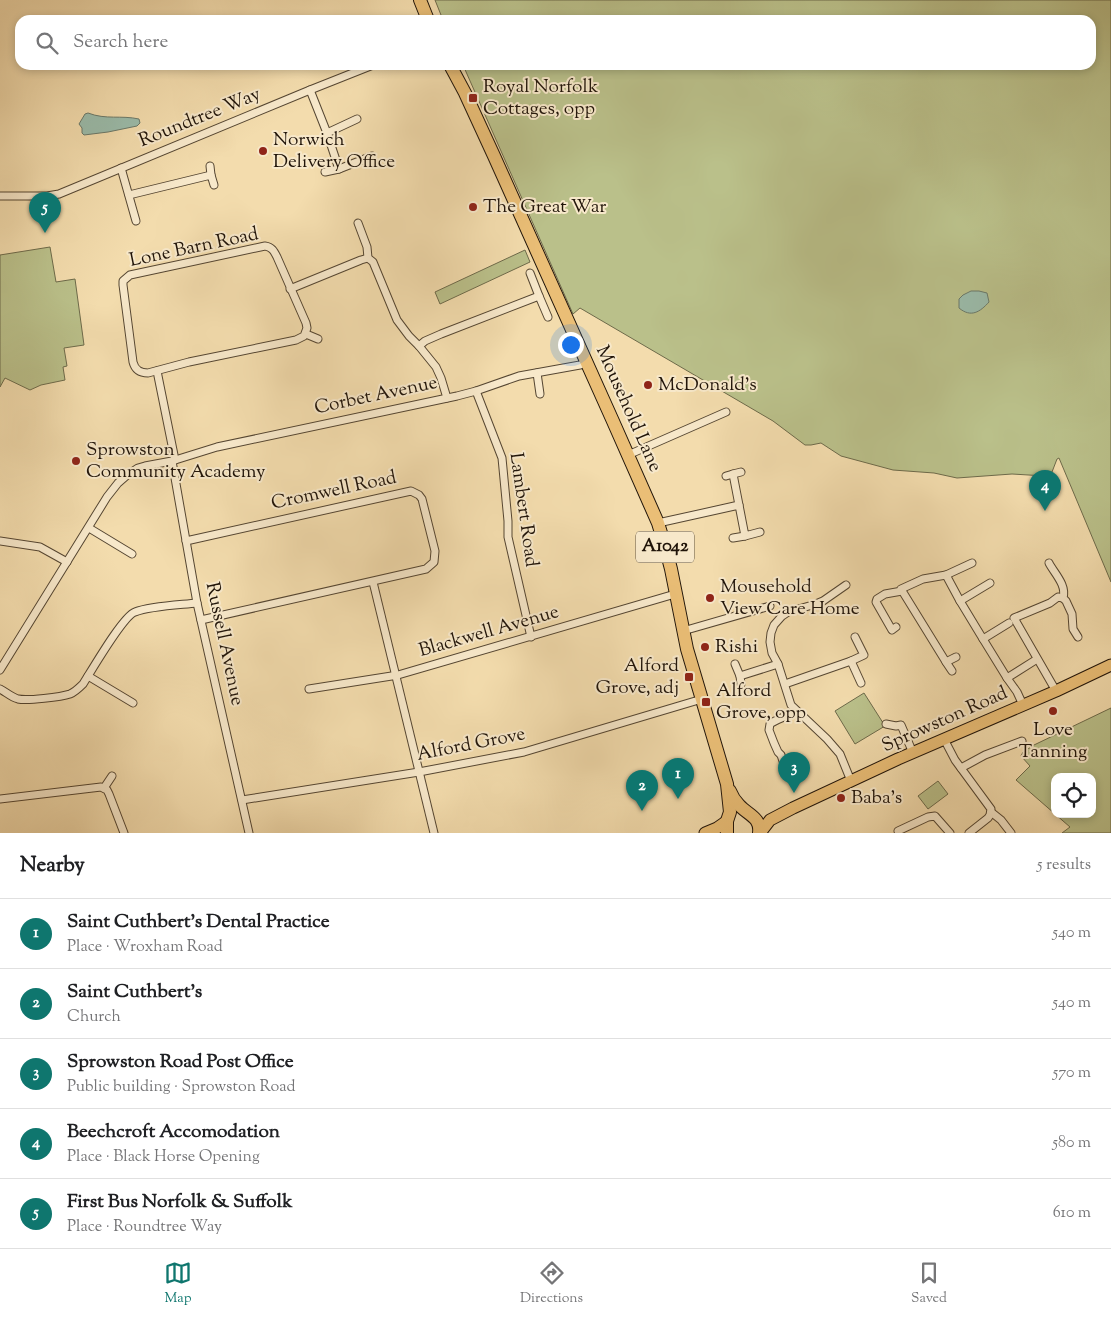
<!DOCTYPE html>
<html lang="en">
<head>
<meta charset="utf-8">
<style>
  body { margin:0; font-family:"Sorts Mill Goudy",serif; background:#f2f2f2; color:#202124 }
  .controls { position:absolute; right:15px; bottom:15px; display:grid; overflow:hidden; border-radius:10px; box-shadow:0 2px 8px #0003 }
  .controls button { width:45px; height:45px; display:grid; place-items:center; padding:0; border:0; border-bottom:1px solid #e0e0e0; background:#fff; color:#202124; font:25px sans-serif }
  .you { position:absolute; left:570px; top:344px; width:18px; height:18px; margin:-12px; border:4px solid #fff; border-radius:50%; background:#1a73e8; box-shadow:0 0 0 8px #1a73e833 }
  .badge { display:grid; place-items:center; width:32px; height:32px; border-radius:50%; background:#0f766e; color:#fff; font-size:16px; font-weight:700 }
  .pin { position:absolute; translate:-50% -41px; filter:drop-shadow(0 1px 2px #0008) }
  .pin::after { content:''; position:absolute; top:26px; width:18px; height:15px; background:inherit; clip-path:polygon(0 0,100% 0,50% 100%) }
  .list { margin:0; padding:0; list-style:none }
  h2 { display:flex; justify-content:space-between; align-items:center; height:65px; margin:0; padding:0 20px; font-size:21px }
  h2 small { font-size:16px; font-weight:400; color:#757577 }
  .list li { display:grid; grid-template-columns:32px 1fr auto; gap:15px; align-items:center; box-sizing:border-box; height:70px; padding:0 20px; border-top:1px solid #e0e0e0 }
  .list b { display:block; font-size:19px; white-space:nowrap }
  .list p { margin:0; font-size:16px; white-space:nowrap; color:#757577 }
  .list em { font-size:16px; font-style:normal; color:#757577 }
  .icon { flex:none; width:28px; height:28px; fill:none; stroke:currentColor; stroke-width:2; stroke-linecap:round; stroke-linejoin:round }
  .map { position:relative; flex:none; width:1111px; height:833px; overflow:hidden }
  .search { position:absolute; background:#fff; box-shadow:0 2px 8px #0003; left:15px; right:15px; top:15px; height:55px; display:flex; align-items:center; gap:12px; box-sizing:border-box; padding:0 18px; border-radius:15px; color:#757577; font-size:19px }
  .sheet { height:415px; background:#fff }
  nav { display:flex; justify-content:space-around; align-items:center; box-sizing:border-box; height:70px; border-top:1px solid #e0e0e0; background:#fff; font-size:14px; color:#757577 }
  nav a { display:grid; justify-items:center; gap:2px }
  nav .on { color:#0f766e }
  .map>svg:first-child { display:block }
  .green { fill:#bac08a; stroke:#6d6a4a }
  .water { fill:#9bbcab; stroke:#6a796a }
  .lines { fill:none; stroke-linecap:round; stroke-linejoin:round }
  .street-casing { stroke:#554632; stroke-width:9 }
  .primary-casing { stroke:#201409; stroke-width:13 }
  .highway-casing { stroke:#201409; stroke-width:14 }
  .street { stroke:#f7e8ca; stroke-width:7 }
  .primary { stroke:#eabe76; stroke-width:11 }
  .highway { stroke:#eabe76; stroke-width:12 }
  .poi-dot { fill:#8f2418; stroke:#f7e8ca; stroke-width:2 }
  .labels { text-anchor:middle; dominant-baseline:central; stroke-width:4; stroke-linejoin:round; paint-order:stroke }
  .shield { fill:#f7e8ca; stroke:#605443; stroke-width:1 }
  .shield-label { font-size:18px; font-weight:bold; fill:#201409 }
  .poi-label { font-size:19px; fill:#201409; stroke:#f7e8ca; text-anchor:start }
  .street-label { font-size:19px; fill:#201409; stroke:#f7e8ca }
</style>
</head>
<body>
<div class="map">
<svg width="1111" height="833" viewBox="0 0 1111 833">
  <rect width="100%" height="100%" fill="#f3dcad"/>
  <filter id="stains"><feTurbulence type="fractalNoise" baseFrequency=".004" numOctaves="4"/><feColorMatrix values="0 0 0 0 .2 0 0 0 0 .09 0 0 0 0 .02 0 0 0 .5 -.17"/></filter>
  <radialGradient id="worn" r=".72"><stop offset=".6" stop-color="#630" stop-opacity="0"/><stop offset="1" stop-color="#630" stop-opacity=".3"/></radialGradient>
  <g class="green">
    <polygon points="435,0 1111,0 1111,582 1059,458 1057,459 1052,472 1045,476 1012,474 957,478 934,473 893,470 841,456 821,443 811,445 805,445 773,421 580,308 573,314 463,65 1091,65 1091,20 443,20"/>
    <polygon points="50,247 56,282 75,279 84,345 64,348 67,366 63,367 65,380 41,385 30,390 5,378 0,387 0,255"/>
    <polygon points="525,250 530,262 440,304 435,292"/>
    <polygon points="864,693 885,726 855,744 835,711"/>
    <polygon points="1111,708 1111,833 1062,833 1070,827 1055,814 1092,814 1092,777 1055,777 1055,814 1016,780 1030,766 1021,756 1023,752 1034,745"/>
    <polygon points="938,781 948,794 928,809 918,796"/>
  </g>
  <g class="water">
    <path d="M88,113C106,120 121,115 139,119L140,123L137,126L108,132L84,135L82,133V128L79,124L85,114Z"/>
    <path d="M971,291H979L987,293L989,302C980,312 971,318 959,308V299L963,295Z"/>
  </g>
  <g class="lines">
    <g class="street-casing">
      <g id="street">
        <polyline points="310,90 327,133 339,169"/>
        <polyline points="327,133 357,119"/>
        <polyline points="210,166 211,175"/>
        <polyline points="121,168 136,221"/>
        <polyline points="325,172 339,169 372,156"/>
        <polyline points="129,195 211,175 214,185"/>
        <polyline points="0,196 47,196 59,194 310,90 373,65"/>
        <polyline points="358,223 367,247 368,258 373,262 397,320 409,336 419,346 436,367 441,378 447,398"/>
        <path d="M265,246C272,247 274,251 277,257L306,323L307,328L304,336L296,340L189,362L148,373C140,373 135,370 133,362L123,285V281L130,275Z"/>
        <polyline points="530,273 539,296"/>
        <polyline points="290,289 361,260 368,258"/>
        <polyline points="306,334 318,339"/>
        <polyline points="419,346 425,341 441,334 539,296 548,317"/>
        <polyline points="157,371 175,460"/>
        <polyline points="537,373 540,394"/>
        <polyline points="476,391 502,458 508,521 508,537 531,637"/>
        <polyline points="628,455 726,412"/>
        <polyline points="172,461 197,603 249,833"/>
        <polyline points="726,476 733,474"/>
        <polyline points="739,505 733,474 741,472"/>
        <polyline points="658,523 739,505 745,536 760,532"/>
        <polyline points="89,528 132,554"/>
        <polyline points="733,538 745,536"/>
        <polyline points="0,541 40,547 67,562"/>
        <polyline points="186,541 411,491 419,495 422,499 435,551 434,562 426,569 201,620"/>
        <path d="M1049,563C1054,573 1067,585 1063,598L1066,601L1072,614L1073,629L1078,637"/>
        <polyline points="946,575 923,579 901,589 946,662 956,657"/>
        <polyline points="373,582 434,833"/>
        <polyline points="846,585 823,601 816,604 788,612 782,616 774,625 771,633 770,642 772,653 778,664 791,705 827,739 840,754 851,781"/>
        <polyline points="960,601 946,575 972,563"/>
        <polyline points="896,627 892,630 876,602 877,599 885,594 902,591"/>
        <polyline points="683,631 770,606"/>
        <polyline points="983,639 960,601 990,583"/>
        <polyline points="851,661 861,683"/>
        <polyline points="946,662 952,671"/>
        <polyline points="735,664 740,676"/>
        <polyline points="0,670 107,497 118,483 126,476 138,468 145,466 172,461 217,447 457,396 476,391 519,376 580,365 587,362"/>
        <polyline points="88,676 133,703"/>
        <polyline points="1007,678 983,639 1009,623"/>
        <polyline points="741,684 740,676 778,664"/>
        <polyline points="785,684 851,661 864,655 855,637"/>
        <path d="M0,689C6,692 11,697 18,699C27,701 61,697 70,694C75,692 79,688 83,684C92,670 123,616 135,612C151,606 179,605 197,603"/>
        <polyline points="309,689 398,675 675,594"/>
        <polyline points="1056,691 1014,618 1050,603 1058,597 1063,598"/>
        <polyline points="1023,705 1017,692 1007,678 1034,661"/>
        <polyline points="886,724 896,726 901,725 913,753"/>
        <polyline points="944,739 955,760 991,809 990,815 988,818 969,833"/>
        <path d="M785,767L781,755L778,752L774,743L769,730L770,724C778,718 788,717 795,710"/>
        <polyline points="961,768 985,755 1022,741"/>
        <polyline points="104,788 112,776"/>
        <polyline points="0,799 101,787 107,790 109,794 124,833"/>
        <polyline points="242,800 419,772 524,752 702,699"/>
        <polyline points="991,812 1001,820 1011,833"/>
        <polyline points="898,831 928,817 935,816 950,833"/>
      </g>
    </g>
    <g class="primary-casing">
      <g id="primary">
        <polyline points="705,833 717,828 727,821"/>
        <polyline points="760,833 770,820 793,808 898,759 1056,691 1111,665"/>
      </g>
    </g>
    <g class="highway-casing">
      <g id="highway">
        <polyline points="420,0 428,20"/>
        <polyline points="450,65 465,93 494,156 612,419 658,523 665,546 671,569 687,649 727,784 730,812 727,821 727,833"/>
        <path d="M730,791C732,796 735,801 739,805C748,815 761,817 759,833"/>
      </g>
    </g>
    <use href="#street" class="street"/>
    <use href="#primary" class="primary"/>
    <use href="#highway" class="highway"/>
  </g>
  <g class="poi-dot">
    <rect x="468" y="93" width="10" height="10" rx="2.5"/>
    <circle cx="263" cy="151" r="5"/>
    <circle cx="473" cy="207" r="5"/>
    <circle cx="648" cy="385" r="5"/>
    <circle cx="76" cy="461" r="5"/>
    <circle cx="710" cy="598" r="5"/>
    <circle cx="705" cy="647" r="5"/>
    <rect x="684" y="672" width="10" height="10" rx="2.5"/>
    <rect x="701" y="697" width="10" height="10" rx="2.5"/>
    <circle cx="1053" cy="711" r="5"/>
    <circle cx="841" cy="798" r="5"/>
  </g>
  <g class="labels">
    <rect class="shield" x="636" y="531.5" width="58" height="31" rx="4"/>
    <g class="shield-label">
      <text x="665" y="547">A1042</text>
    </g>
    <g class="poi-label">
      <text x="483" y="87">Royal Norfolk<tspan x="483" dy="22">Cottages, opp</tspan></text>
      <text x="273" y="140">Norwich<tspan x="273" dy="22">Delivery Office</tspan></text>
      <text x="483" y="207">The Great War</text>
      <text x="658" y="385">McDonald’s</text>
      <text x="86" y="450">Sprowston<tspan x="86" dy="22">Community Academy</tspan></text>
      <text x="720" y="587">Mousehold<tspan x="720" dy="22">View Care Home</tspan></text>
      <text x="715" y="647">Rishi</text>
      <text x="679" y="666" text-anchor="end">Alford<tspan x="679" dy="22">Grove, adj</tspan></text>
      <text x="716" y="691">Alford<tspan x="716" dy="22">Grove, opp</tspan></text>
      <text x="1053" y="730" text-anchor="middle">Love<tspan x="1053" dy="22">Tanning</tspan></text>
      <text x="851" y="798">Baba's</text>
    </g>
    <g class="street-label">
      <text transform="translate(200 118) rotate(-22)">Roundtree Way</text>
      <text transform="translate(194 248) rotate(-12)">Lone Barn Road</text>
      <text transform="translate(376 396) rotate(-12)">Corbet Avenue</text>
      <text transform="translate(628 409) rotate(66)">Mousehold Lane</text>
      <text transform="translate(334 491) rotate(-12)">Cromwell Road</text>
      <text transform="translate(523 510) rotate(82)">Lambert Road</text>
      <text transform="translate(489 632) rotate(-16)">Blackwell Avenue</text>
      <text transform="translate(224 644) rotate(78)">Russell Avenue</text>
      <text transform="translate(945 720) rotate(-24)">Sprowston Road</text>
      <text transform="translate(471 745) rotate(-11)">Alford Grove</text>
    </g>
  </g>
  <rect width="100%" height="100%" filter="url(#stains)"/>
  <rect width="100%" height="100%" fill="url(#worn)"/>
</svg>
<div class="controls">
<button><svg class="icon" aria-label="locate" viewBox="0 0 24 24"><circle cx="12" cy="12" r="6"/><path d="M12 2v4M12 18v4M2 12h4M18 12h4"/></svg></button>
</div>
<div class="you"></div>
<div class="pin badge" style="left:678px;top:799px">1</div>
<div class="pin badge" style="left:642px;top:811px">2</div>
<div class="pin badge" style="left:794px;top:793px">3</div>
<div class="pin badge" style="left:1045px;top:511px">4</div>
<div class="pin badge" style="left:45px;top:233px">5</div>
<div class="search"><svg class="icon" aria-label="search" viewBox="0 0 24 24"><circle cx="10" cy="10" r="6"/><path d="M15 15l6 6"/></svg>Search here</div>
</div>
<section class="sheet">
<h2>Nearby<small>5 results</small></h2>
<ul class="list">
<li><span class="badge">1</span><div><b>Saint Cuthbert's Dental Practice</b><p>Place · Wroxham Road</p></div><em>540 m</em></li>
<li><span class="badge">2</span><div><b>Saint Cuthbert's</b><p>Church</p></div><em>540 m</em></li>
<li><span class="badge">3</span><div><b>Sprowston Road Post Office</b><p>Public building · Sprowston Road</p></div><em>570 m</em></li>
<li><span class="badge">4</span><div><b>Beechcroft Accomodation</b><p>Place · Black Horse Opening</p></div><em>580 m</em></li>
<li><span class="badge">5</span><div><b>First Bus Norfolk &amp; Suffolk</b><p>Place · Roundtree Way</p></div><em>610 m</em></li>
</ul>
</section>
<nav>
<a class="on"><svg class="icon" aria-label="map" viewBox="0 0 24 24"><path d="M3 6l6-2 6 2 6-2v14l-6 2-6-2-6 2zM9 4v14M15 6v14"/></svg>Map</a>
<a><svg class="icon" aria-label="directions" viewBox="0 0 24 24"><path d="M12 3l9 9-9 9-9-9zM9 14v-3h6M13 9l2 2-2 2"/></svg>Directions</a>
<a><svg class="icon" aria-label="saved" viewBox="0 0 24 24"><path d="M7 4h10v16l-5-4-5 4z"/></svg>Saved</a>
</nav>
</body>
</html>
